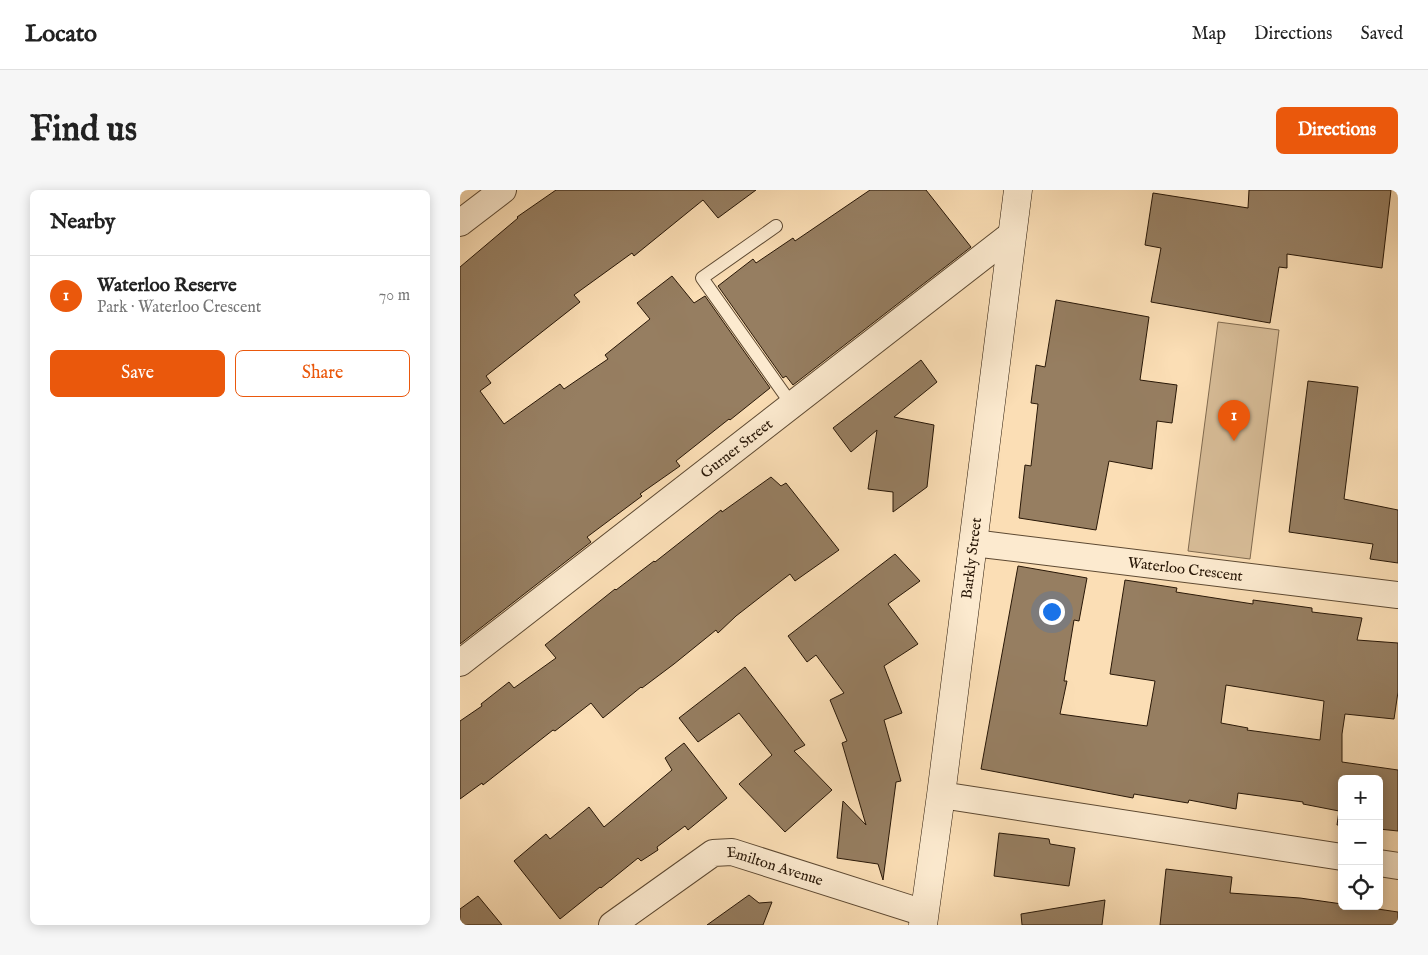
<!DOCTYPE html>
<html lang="en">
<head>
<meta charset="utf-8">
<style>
  body { margin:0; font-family:"IM FELL English",serif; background:#f6f6f6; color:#222 }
  .controls { position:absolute; right:15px; bottom:15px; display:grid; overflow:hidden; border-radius:8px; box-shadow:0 2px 12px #0003 }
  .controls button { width:45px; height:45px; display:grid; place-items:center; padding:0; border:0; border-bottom:1px solid #e0e0e0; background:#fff; color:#222; font:25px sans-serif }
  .you { position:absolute; left:591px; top:421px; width:18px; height:18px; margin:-12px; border:4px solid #fff; border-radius:50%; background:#1a73e8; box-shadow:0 0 0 8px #1a73e833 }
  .badge { display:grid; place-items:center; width:32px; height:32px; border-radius:50%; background:#ea580c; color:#fff; font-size:16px; font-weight:700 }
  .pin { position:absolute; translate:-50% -41px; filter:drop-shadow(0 1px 2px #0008) }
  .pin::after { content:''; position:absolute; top:26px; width:18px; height:15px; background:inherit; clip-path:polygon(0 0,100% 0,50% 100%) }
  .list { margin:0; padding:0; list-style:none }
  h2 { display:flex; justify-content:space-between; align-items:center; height:65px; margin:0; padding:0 20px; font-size:21px }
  h2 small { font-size:16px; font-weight:400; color:#767676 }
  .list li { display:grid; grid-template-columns:32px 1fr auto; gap:15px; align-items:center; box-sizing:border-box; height:80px; padding:0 20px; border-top:1px solid #e0e0e0 }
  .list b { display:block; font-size:19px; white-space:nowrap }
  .list p { margin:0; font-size:16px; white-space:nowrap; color:#767676 }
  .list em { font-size:16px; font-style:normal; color:#767676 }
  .actions { display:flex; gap:10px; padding:15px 20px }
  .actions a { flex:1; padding:11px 0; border:1px solid #ea580c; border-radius:8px; text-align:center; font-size:18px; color:#ea580c }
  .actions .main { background:#ea580c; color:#fff }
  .icon { flex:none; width:28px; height:28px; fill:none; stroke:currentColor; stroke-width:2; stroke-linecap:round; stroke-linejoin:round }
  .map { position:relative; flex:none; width:938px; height:735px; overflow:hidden; border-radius:8px }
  header { display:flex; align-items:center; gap:30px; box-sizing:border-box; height:70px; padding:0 25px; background:#fff; border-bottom:1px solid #e0e0e0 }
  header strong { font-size:24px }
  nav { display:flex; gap:28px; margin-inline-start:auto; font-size:18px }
  .intro { display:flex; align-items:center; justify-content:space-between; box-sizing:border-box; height:120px; padding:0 30px }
  h1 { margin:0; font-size:35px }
  .button { padding:12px 22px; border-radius:8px; background:#ea580c; color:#fff; font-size:18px; font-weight:700 }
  main { display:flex; gap:30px; padding:0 30px }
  aside { flex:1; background:#fff; border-radius:8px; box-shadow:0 2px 12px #0003 }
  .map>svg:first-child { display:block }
  .green { fill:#d7bc97; stroke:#806a4f }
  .building { fill:#967e61; stroke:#281707; fill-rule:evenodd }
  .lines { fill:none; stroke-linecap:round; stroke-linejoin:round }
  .lane-casing { stroke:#5d4932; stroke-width:14 }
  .street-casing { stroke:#5d4932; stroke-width:28 }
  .secondary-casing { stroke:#281707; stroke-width:29 }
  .lane { stroke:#fceacf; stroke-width:12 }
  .street { stroke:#fceacf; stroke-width:26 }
  .secondary { stroke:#fceacf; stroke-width:28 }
  .labels { text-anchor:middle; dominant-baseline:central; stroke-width:5; stroke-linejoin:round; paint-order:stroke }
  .street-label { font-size:15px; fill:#281707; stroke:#fceacf }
</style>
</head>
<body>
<header>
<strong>Locato</strong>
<nav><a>Map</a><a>Directions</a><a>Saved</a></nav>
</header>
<div class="intro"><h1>Find us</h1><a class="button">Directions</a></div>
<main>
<aside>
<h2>Nearby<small></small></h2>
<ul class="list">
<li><span class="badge">1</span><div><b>Waterloo Reserve</b><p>Park · Waterloo Crescent</p></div><em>70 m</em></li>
</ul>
<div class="actions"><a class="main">Save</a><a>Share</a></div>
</aside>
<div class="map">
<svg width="938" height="735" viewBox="0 0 938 735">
  <rect width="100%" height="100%" fill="#fbdeb5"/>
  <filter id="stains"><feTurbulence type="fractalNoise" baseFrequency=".004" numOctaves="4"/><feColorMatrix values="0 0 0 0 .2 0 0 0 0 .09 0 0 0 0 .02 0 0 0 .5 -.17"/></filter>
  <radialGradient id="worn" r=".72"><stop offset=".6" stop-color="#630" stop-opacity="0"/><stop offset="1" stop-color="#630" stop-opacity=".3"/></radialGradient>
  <polygon class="green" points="758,132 819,140 790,369 728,361"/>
  <g class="building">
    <polygon points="96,0 296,0 258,28 243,10 174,66 172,63 114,105 120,112 26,186 31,193 20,201 44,234 100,194 104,199 148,169 145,165 190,129 177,113 212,86 234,113 245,106 310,198 270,230 269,229 216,271 220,276 180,304 182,306 127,347 131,352 0,454 0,77 58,28 57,27"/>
    <polygon points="410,0 466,0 511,57 333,195 326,186 323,188 258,96 293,69 296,73 333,48 335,51"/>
    <polygon points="789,0 931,0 922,78 827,64 827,78 819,77 810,133 691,112 701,58 685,55 693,3 788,18"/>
    <polygon points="596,110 689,127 680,190 717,195 712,233 697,231 692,279 649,271 636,340 559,328 565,275 571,276 578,214 571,213 576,175 585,177"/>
    <polygon points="461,170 477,192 434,227 474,235 467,297 433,322 433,302 408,299 417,240 391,262 373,238"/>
    <polygon points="848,191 898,197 884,309 938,320 938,373 910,369 913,354 829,342"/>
    <polygon points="311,287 321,296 326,293 379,360 335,391 330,384 276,426 258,443 256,440 214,474 182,498 181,497 143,528 131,513 95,541 93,540 23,595 22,593 0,609 0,531 22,516 21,514 49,492 54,498 96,468 85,455 155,399 156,400 194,371 195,372 261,320 262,322"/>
    <polygon points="435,364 460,391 428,414 458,454 424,476 442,523 424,530 441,591 436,592 423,690 418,674 377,668 383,611 406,635 382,553 387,551 370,510 384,503 356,465 347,472 328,446"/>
    <path d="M558,376L627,388L619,431L614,430L604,491H607L600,524L687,536L695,491L650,484L665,390L717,398L716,402L793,414V410L852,418V422L902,428L897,450L938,453V502L934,529L885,524L882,544V572L938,580V641L919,639V589H882V635H877L879,621L843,614V612L778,603L776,619L729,610L728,613L674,604L673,608L521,579ZM766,495L864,511L860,550L787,540L788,538L761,533Z"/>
    <polygon points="285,477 345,555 334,561 372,600 325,642 279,594 312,565 279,523 238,552 219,528"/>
    <polygon points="224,553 267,608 228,640 225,636 197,657 198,660 181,671 178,668 141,698 140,697 100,729 54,671 86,644 90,649 129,617 144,637 212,580 205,568"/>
    <polygon points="539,643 589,649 590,654 615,658 609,696 534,686"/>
    <polygon points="706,679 772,687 770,703 840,708 882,714 882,716 897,716 938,722 938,735 700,735"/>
    <polygon points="289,705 299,713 312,712 303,735 247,735"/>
    <polygon points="18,706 42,735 0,735 0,719"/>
    <polygon points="645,710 642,735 562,735 561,724"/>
  </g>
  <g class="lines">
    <g class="lane-casing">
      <polyline id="lane" points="316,36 242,88 332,215"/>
    </g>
    <g class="street-casing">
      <g id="street">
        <polyline points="0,33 43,0"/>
        <path id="s1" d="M513,353L938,405"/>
        <path id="s2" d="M0,473L552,44"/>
        <polyline points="481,605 882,667"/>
        <polyline points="919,673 938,676"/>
        <path id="s3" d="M152,735L253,663L272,662L464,723"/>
      </g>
    </g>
    <g class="secondary-casing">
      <g id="secondary">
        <path id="s4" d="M463,735L481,605L558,0"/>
      </g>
    </g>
    <use href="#lane" class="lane"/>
    <use href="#street" class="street"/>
    <use href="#secondary" class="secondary"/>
  </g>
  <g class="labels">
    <g class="street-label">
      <text stroke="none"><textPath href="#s2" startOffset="350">Gurner Street</textPath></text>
      <text stroke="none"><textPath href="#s4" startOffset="370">Barkly Street</textPath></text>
      <text stroke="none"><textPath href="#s1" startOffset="214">Waterloo Crescent</textPath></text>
      <text stroke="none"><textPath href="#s3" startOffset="188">Emilton Avenue</textPath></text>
    </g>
  </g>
  <rect width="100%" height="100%" filter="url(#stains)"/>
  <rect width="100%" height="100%" fill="url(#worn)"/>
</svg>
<div class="controls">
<button>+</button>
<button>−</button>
<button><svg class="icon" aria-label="locate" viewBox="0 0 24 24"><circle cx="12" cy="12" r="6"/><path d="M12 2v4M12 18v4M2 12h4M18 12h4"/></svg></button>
</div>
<div class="you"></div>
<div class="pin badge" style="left:774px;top:251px">1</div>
</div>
</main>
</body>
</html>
